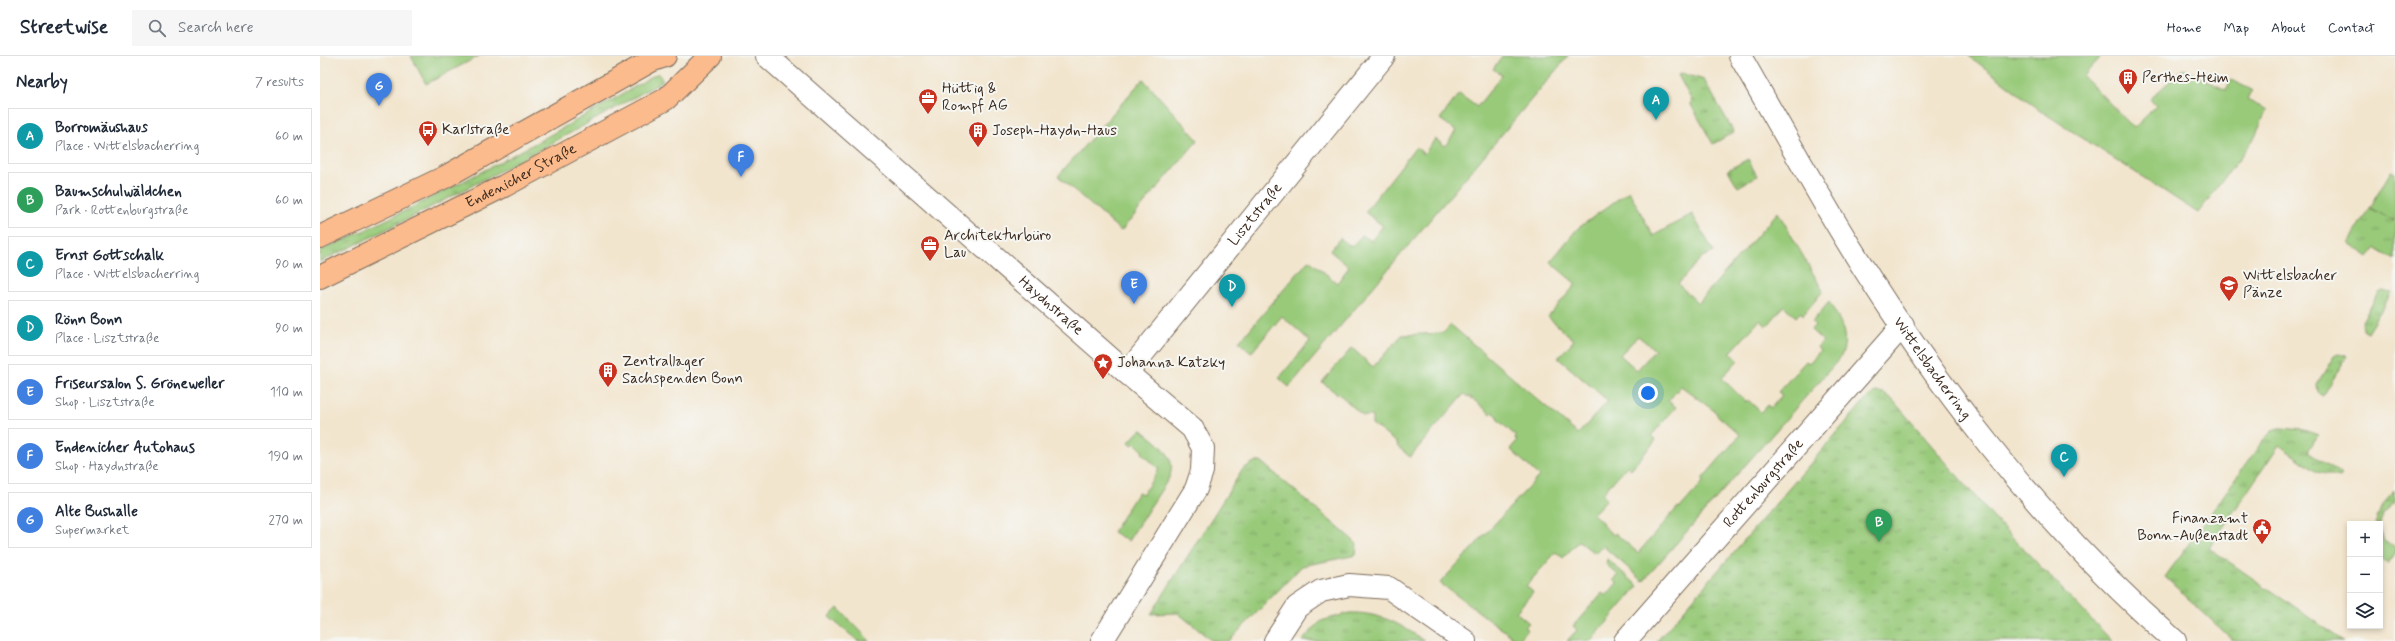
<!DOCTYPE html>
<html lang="en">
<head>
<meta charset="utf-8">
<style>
  body { margin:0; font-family:Mynerve,sans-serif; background:#f6f6f7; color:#1f2937 }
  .controls { position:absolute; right:12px; bottom:12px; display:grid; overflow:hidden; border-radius:0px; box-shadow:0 2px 6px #0003 }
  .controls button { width:36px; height:36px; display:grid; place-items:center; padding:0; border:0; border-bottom:1px solid #e0e1e3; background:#fff; color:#1f2937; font:20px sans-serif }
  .you { position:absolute; left:1328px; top:337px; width:14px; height:14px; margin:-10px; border:3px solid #fff; border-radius:50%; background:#1a73e8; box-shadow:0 0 0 6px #1a73e833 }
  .badge { display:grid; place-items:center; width:26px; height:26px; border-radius:50%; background:#111827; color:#fff; font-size:13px; font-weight:700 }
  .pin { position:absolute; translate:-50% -33px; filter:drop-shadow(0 1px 2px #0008) }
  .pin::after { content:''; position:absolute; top:21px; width:14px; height:12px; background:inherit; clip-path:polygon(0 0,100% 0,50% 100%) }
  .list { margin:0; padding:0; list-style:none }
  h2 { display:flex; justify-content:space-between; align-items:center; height:52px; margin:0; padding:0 16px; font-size:17px }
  h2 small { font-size:13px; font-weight:400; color:#747a83 }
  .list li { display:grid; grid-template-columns:26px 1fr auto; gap:12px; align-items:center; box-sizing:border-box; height:56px; margin:0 8px 8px; padding:0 8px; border:1px solid #e0e1e3; border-radius:0px }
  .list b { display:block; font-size:15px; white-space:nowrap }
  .list p { margin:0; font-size:13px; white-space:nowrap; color:#747a83 }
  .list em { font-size:13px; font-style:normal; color:#747a83 }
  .icon { flex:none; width:22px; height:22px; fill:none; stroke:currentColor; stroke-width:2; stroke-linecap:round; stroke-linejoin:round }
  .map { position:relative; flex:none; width:2075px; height:585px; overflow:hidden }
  header { display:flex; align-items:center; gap:24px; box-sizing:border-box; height:56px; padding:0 20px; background:#fff; border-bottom:1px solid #e0e1e3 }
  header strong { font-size:19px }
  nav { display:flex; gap:22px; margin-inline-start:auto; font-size:14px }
  .search { width:280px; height:36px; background:#f6f6f7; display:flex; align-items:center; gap:10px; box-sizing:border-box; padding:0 14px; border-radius:0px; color:#747a83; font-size:15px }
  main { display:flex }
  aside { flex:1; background:#fff }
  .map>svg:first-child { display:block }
  .grass { fill:url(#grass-tufts); stroke:#6a7a4c }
  .garden { fill:#99ca7a; stroke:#6a7a4c; fill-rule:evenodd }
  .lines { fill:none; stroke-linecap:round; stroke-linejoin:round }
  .minor-casing { stroke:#7b6b5c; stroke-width:24 }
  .tertiary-casing { stroke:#7b6b5c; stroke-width:24 }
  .primary-casing { stroke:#7b6b5c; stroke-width:24 }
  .minor { stroke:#fff; stroke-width:22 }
  .tertiary { stroke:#fff; stroke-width:22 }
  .primary { stroke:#fbbb8d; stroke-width:22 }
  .labels { text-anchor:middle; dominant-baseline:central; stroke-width:4; stroke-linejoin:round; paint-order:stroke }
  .poi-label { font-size:15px; fill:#3b2a1e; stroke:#f6f6f2; text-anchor:start }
  .street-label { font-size:15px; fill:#3b2a1e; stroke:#f6f6f2 }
</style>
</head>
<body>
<header>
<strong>Streetwise</strong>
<div class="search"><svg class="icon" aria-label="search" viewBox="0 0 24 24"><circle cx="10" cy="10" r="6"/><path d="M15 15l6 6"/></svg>Search here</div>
<nav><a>Home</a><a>Map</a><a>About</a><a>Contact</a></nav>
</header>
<main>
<aside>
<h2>Nearby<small>7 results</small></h2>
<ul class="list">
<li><span class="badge" style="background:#0f9aa8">A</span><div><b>Borromäushaus</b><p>Place · Wittelsbacherring</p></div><em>60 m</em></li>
<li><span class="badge" style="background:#2e9e5b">B</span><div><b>Baumschulwäldchen</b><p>Park · Rottenburgstraße</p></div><em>60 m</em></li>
<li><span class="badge" style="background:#0f9aa8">C</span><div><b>Ernst Gottschalk</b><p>Place · Wittelsbacherring</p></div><em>90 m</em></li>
<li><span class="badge" style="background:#0f9aa8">D</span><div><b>Rönn Bonn</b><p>Place · Lisztstraße</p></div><em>90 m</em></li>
<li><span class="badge" style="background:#3f7fe0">E</span><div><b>Friseursalon S. Gröneweller</b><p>Shop · Lisztstraße</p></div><em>110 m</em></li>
<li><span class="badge" style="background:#3f7fe0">F</span><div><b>Endenicher Autohaus</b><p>Shop · Haydnstraße</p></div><em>190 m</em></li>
<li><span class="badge" style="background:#3f7fe0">G</span><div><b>Alte Bushalle</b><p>Supermarket</p></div><em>270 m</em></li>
</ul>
</aside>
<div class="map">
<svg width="2075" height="585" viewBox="0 0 2075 585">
  <defs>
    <pattern id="grass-tufts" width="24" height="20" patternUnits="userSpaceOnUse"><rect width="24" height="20" fill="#99ca7a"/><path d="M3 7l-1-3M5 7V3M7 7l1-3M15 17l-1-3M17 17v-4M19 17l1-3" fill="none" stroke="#7ea463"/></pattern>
  </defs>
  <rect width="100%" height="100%" fill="#f6f6f2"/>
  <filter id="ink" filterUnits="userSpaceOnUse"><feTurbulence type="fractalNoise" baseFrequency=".025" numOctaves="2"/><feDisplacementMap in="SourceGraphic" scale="8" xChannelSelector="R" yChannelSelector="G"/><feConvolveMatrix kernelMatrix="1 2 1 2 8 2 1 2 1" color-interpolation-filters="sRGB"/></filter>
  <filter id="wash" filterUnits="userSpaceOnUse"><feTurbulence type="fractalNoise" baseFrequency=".012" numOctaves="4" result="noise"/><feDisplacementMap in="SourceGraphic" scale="16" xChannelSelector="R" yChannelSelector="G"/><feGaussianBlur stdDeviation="0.9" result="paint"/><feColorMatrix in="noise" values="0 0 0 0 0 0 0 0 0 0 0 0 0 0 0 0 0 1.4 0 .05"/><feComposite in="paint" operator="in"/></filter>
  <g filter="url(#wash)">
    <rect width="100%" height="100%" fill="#f2e5ce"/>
    <g class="grass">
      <path d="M338,17L343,25C231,89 117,150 0,206V195C116,142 229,82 338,17Z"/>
      <polygon points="1361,17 1384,24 1414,76 1393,88 1370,47 1372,45 1358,19"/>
      <polygon points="1428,103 1437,120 1418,131 1408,114"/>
      <polygon points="2050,152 2075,165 2075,203 2056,192 2049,201 2029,187"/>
      <polygon points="2063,235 2071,237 2047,276 2043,274 2042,265 2059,237"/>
      <polygon points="2018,298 2027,300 2003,340 1998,337 1997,328 2014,300"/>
      <polygon points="1555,336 1564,337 1571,342 1671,459 1792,585 1337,585 1548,341"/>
      <polygon points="1962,372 1984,374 1998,379 1988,395 2022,419 2020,421 1997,416 1959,389 1889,492 2023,585 1914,585 1845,521 1944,383 1952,375"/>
      <polygon points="934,406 941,406 946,410 1034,485 1037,488 1036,498 1032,500 982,510 909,585 892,585 858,557 831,558 923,413"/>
      <polygon points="2075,435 2075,446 2063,456 2060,468 2055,468 2062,449"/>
      <polygon points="2060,474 2064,483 2075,491 2075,497 2068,509 2060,501"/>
      <path d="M1029,557C1059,556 1081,568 1104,585H982L1001,565Z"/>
    </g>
    <g class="garden">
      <polygon points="91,0 159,0 106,28"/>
      <polygon points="1182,0 1248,0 969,331 959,322 990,285 962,260 931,297 919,286 989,204 1017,227 1029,211 1010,195 1020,182 1031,191 1042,179 1051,185 1063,170 1045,156 1096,91 1104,98 1115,83 1125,90 1136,75 1120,63 1139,38 1157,51 1182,19 1173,13"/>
      <polygon points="1649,0 1782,0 1763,20 1814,72 1836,50 1830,43 1863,13 1906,34 1911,24 1932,34 1927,44 1947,54 1933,84 1878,157 1724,57"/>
      <polygon points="823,23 878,84 801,175 738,120"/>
      <polygon points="2071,115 2075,117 2075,165 2050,152"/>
      <path d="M1309,135L1333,180L1372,158L1394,196L1382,201L1358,228L1378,247L1458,156L1503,235L1483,259L1481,256L1476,261L1464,250L1447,270L1440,264L1410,297L1418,304L1402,322L1426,346L1428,344L1441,356L1447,349L1451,352L1462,339L1458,336L1486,305L1489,307L1500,295L1497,291L1503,285L1491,274L1495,269L1492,266L1509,246C1520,264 1531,281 1520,302L1323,525L1283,490L1274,497L1259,485L1243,502L1236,496L1206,530L1213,536L1196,556L1209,567L1205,571L1207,574L1198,585L1120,527L1219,420L1190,393L1197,385L1195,382L1196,380L1177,363L1178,361L1173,356L1171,358L1149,340L1148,341L1144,338L1090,401L1077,390L1078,388L1052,368V360H1043L1018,337L1017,338L1002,326L1032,292L1053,311L1082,279L1123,277L1131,269L1258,378L1288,345L1238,302L1254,284L1228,261L1256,228L1230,206L1257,173ZM1318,280L1335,294L1317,314L1300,299ZM1361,330L1397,357L1396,358L1420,379L1382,423L1384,425L1360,452L1358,451L1318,497L1295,477L1293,479L1282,469L1283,467L1273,458L1287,443L1282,438L1307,410L1311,413L1336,384L1331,380L1356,351L1348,345Z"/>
      <path d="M821,373C836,386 859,399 849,422L808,485L793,476L818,436L823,438L839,413L822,397L823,395L815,387L812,389L809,386Z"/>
      <polygon points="1287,503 1318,530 1271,585 1247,585 1257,574 1253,570 1282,537 1286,540 1297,527 1294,524 1298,519 1286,508"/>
      <polygon points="518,552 550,585 538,585 509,561"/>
    </g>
  </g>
  <g filter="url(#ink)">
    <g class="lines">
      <g class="minor-casing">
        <g id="minor">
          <path id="s1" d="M447,0L807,317L872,372L883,392L882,415L876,433L782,585"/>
          <path id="s2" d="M807,317L1064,0"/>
          <polyline points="955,585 977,551 1001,535 1029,529 1069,532 1145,585"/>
          <path id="s3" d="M1305,585L1583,269"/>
        </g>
      </g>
      <g class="tertiary-casing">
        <g id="tertiary">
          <path id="s4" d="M1420,0C1452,56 1484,113 1517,169C1608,321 1722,469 1855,585"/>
        </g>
      </g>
      <g class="primary-casing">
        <g id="primary">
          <polyline points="0,181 125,121 331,5 345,0"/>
          <path id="s5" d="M0,221L184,130L346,43L390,0"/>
        </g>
      </g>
      <use href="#minor" class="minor"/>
      <use href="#tertiary" class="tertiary"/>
      <use href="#primary" class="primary"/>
    </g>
  </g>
  <defs>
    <g id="building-pin" transform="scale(1)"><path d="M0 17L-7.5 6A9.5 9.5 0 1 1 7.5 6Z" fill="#c8321e" stroke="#f6f6f2"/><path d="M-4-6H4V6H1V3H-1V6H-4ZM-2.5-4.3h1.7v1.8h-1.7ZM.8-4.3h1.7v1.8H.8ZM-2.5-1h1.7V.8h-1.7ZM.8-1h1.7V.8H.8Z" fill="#fff"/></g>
    <g id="office-pin" transform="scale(1)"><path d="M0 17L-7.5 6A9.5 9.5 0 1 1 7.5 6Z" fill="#c8321e" stroke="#f6f6f2"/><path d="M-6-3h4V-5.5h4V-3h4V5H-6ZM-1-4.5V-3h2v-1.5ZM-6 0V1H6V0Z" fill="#fff"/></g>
    <g id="bus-pin" transform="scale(1)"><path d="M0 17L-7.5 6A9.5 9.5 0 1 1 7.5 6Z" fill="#c8321e" stroke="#f6f6f2"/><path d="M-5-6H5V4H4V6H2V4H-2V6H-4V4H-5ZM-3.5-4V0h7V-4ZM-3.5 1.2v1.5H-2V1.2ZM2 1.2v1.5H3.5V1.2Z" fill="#fff"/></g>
    <g id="school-pin" transform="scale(1)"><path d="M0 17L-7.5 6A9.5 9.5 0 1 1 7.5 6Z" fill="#c8321e" stroke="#f6f6f2"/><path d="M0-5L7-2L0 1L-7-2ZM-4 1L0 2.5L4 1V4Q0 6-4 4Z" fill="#fff"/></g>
    <g id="sight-pin" transform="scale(1)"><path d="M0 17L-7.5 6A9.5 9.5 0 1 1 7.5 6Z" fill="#c8321e" stroke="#f6f6f2"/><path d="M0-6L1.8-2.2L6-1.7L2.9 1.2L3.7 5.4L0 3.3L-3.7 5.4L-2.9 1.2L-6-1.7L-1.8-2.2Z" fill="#fff"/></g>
    <g id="civic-pin" transform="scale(1)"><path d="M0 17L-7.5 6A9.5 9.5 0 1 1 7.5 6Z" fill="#c8321e" stroke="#f6f6f2"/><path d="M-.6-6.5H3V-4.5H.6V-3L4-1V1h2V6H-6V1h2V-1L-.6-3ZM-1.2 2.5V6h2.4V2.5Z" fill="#fff"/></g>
  </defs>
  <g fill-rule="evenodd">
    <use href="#building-pin" x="1808" y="22"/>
    <use href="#office-pin" x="608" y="42"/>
    <use href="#bus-pin" x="108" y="74"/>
    <use href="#building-pin" x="658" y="75"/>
    <use href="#office-pin" x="610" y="189"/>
    <use href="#school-pin" x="1909" y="229"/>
    <use href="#sight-pin" x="783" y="307"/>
    <use href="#building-pin" x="288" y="315"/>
    <use href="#civic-pin" x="1942" y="472"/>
  </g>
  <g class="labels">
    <g class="poi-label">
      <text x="1822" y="22">Perthes-Heim</text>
      <text x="622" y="33">Hüttig &amp;<tspan x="622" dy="17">Rompf AG</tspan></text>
      <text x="122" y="74">Karlstraße</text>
      <text x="672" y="75">Joseph-Haydn-Haus</text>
      <text x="624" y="180">Architekturbüro<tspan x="624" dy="17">Lau</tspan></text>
      <text x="1923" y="220">Wittelsbacher<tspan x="1923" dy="17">Pänze</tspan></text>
      <text x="302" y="306">Zentrallager<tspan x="302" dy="17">Sachspenden Bonn</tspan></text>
      <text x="797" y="307">Johanna Katzky</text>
      <text x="1928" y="463" text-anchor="end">Finanzamt<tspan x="1928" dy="17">Bonn-Außenstadt</tspan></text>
    </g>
    <g class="street-label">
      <text stroke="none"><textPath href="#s5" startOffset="225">Endenicher Straße</textPath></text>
      <text stroke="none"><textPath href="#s2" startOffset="204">Lisztstraße</textPath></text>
      <text stroke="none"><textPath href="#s1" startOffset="378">Haydnstraße</textPath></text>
      <text stroke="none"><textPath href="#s4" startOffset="367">Wittelsbacherring</textPath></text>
      <text stroke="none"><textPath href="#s3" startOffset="210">Rottenburgstraße</textPath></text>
    </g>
  </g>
</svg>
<div class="controls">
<button>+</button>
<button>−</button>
<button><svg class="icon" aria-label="layers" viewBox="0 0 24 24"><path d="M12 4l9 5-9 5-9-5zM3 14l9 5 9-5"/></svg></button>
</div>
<div class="you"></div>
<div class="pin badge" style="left:1336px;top:64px;background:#0f9aa8">A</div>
<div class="pin badge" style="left:1559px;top:486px;background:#2e9e5b">B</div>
<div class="pin badge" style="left:1744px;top:421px;background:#0f9aa8">C</div>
<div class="pin badge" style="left:912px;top:251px;background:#0f9aa8">D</div>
<div class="pin badge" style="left:814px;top:248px;background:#3f7fe0">E</div>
<div class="pin badge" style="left:421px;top:121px;background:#3f7fe0">F</div>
<div class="pin badge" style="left:59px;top:50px;background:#3f7fe0">G</div>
</div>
</main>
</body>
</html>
